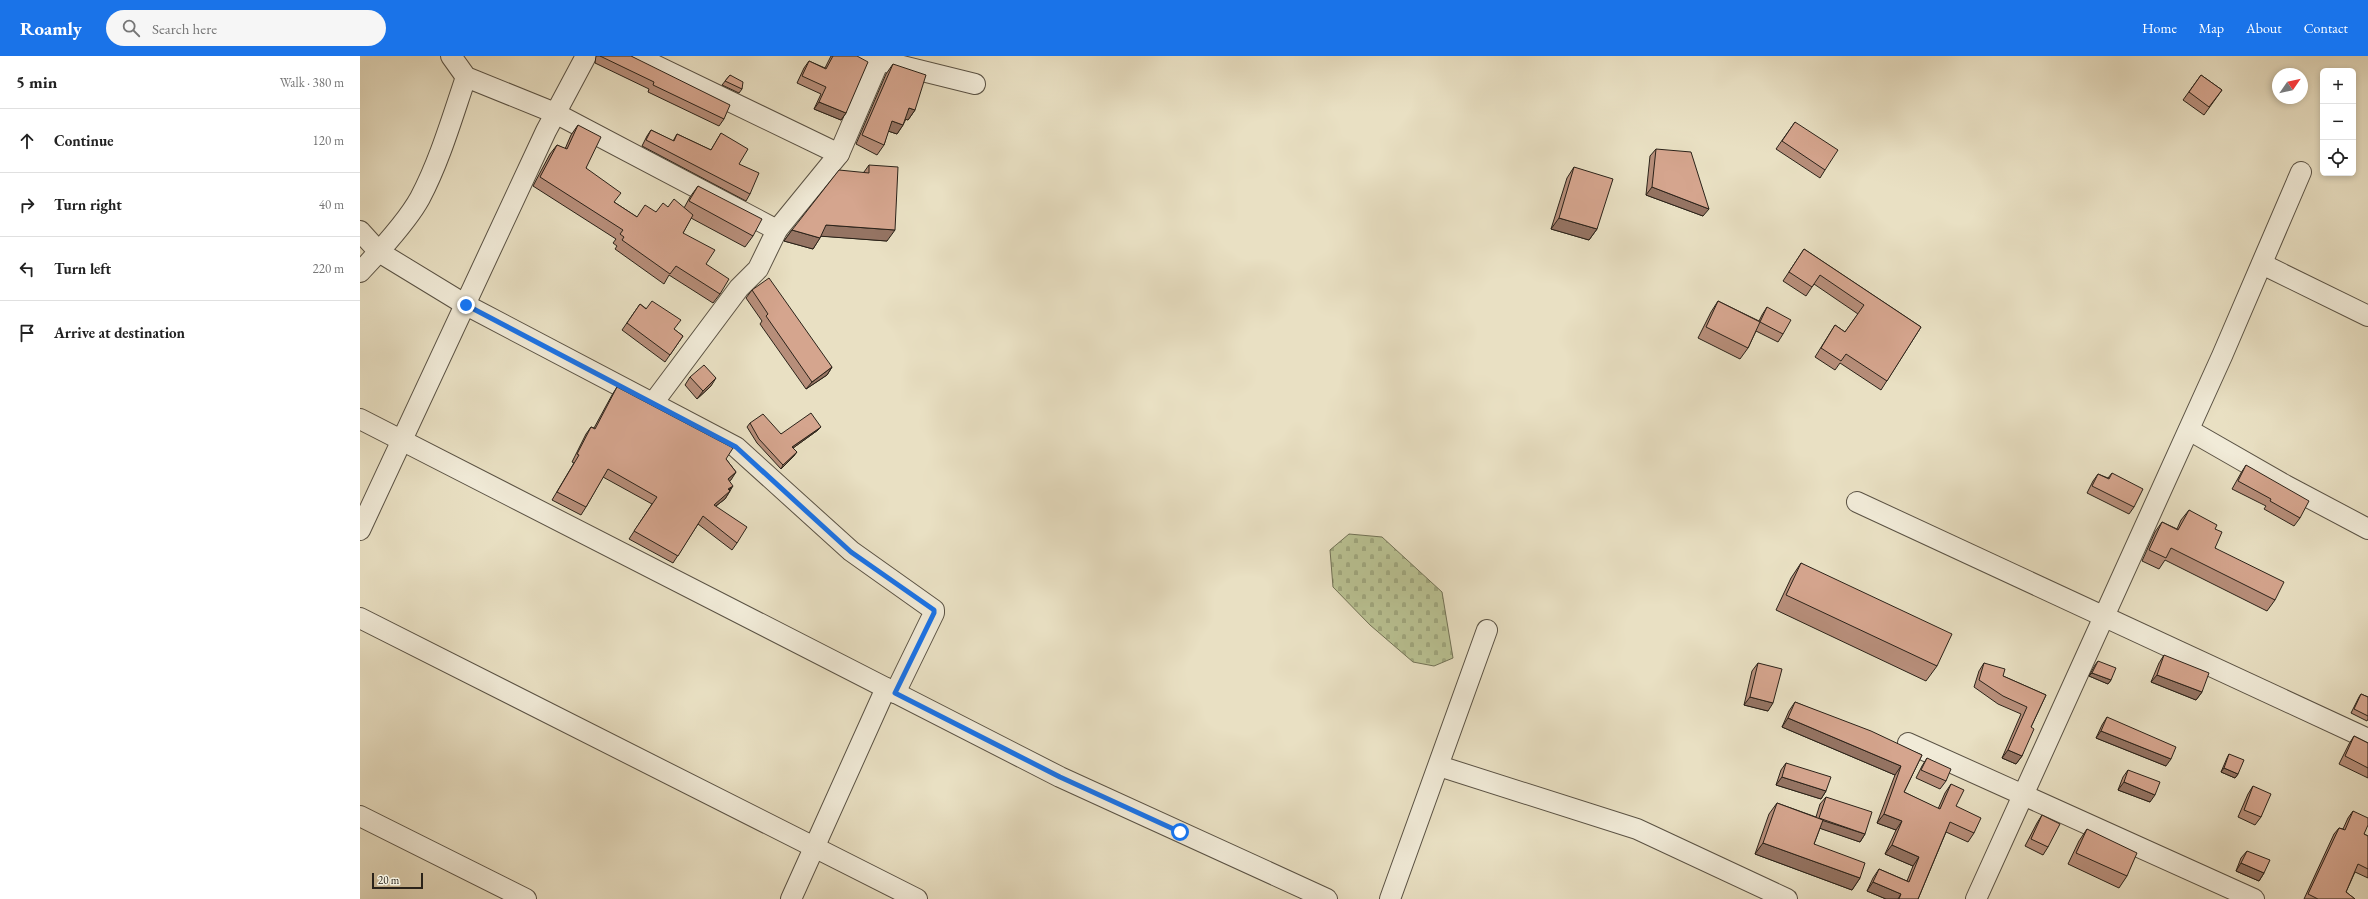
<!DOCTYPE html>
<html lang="en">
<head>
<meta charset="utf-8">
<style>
  body { margin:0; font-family:"EB Garamond",serif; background:#f6f6f6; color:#222 }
  .controls { position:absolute; right:12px; top:12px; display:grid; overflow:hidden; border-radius:6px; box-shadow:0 2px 6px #0003 }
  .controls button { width:36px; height:36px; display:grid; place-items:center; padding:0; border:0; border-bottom:1px solid #e0e0e0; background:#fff; color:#222; font:20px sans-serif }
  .compass { position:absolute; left:1912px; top:12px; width:36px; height:36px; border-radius:50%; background:#fff; box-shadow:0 2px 6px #0003; rotate:56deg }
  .scale { position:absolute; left:12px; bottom:10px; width:51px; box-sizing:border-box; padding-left:4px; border:2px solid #2a2219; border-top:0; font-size:11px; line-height:14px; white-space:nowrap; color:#2a2219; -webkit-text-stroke:3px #f1ebd8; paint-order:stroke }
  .stop { position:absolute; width:12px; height:12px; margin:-9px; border:3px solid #1a73e8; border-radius:50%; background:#fff }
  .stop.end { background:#1a73e8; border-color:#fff; box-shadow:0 1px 4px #0008 }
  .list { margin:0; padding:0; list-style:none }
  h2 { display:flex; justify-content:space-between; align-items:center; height:52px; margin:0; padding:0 16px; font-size:17px }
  h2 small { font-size:13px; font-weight:400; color:#767676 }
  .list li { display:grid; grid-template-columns:26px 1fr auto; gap:12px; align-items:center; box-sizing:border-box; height:64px; padding:0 16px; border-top:1px solid #e0e0e0 }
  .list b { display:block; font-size:15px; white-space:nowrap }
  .list em { font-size:13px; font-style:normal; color:#767676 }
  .icon { flex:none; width:22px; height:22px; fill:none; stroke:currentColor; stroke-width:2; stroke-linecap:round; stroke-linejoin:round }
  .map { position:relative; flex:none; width:2008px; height:843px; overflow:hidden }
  header { display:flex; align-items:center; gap:24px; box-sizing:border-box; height:56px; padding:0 20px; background:#1a73e8; color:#fff }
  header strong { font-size:19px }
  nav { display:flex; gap:22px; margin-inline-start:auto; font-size:14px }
  .search { width:280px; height:36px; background:#f6f6f6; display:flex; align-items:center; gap:10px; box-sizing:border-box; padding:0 14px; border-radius:22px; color:#767676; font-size:15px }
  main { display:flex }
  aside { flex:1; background:#fff }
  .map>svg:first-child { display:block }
  .cemetery { fill:url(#cemetery-stones); stroke:#727256 }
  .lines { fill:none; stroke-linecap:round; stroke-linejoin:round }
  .street-casing { stroke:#5a5244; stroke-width:22 }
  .street { stroke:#f1ebd8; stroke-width:20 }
  .wall { fill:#b78e7a; stroke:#2a2219 }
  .shaded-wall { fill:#957463; stroke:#2a2219 }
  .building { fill:#d5a58e; stroke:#2a2219 }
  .route { stroke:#1a73e8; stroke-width:5 }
</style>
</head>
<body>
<header>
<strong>Roamly</strong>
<div class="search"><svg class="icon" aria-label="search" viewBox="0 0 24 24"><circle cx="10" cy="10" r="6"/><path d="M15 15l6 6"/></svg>Search here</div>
<nav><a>Home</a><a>Map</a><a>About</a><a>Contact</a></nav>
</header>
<main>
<aside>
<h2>5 min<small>Walk · 380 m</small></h2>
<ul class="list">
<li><svg class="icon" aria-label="ahead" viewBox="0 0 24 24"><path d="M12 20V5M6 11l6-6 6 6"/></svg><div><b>Continue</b></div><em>120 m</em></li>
<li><svg class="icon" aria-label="right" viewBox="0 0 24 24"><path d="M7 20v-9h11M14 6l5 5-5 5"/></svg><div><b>Turn right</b></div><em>40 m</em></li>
<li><svg class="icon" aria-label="left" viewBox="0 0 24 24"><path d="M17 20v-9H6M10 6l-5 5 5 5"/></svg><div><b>Turn left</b></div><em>220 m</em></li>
<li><svg class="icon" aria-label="arrive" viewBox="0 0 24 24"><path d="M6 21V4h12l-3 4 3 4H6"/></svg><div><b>Arrive at destination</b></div></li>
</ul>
</aside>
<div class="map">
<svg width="2008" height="843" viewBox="0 0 2008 843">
  <defs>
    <pattern id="cemetery-stones" width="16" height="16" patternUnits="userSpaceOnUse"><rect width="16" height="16" fill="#b9c192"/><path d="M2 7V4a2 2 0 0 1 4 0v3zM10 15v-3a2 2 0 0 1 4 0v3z" fill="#9fa67d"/></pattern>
  </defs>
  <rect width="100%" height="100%" fill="#e9e0c3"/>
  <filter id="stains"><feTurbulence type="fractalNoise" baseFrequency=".005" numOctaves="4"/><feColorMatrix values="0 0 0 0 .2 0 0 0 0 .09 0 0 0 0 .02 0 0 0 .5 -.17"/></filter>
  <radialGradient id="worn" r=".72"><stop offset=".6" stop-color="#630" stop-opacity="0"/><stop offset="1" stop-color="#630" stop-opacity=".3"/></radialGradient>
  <polygon class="cemetery" points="989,478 1022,481 1082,536 1093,602 1074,610 1053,606 1010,569 973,531 970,494"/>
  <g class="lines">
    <g class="street-casing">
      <g id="street">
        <polyline points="91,0 106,21 195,57 417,174"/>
        <polyline points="276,0 479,98 417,174 398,213 379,232 293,347"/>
        <polyline points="502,0 615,28"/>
        <polyline points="479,98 519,5"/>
        <polyline points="0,175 19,196 106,249 376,391 491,495 574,554 574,557 535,637"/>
        <polyline points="1902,208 2008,260"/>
        <path d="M0,216C18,197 48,164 60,142C80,104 92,62 106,21"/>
        <polyline points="0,363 700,721 967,843"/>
        <polyline points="1829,374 1925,429 2008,473"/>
        <polyline points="1497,446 2008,683"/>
        <polyline points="0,474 186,75 226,0"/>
        <polyline points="0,562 557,843"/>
        <polyline points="1548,687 1894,843"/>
        <polyline points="1079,710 1277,773 1427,843"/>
        <polyline points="0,760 166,843"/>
        <polyline points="431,843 526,632"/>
        <polyline points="1030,843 1127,574"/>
        <polyline points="1616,843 1862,300 1941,116"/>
      </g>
    </g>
    <use href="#street" class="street"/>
  </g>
  <g class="wall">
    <polygon points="236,0 271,0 364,63 359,70 288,36 289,33 235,7"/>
    <polygon points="471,0 497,0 486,57 481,64 454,53 461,38 437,27 444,12 449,5 465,12"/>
    <polygon points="533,8 555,54 548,64 546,63 543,69 537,78 528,75 524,89 517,99 496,88 526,18"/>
    <polygon points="370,19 382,33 379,37 362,29"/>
    <polygon points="1841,19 1862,34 1844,59 1823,44"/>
    <polygon points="1435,66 1465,114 1460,122 1416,93"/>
    <polygon points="218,69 226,112 254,146 277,161 296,156 308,151 324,152 330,141 338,130 393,180 385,191 331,162 323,177 346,208 360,238 353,247 309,219 304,228 255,193 257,190 253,187 256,183 173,130 190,98 197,89 205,93 211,79"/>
    <polygon points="291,74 313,85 317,78 351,94 361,77 379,108 390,138 386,145 282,90 287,80"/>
    <polygon points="1296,93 1343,160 1286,139 1290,100"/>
    <polygon points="509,109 527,185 461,180 453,193 424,185 432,174 504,116"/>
    <polygon points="1214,111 1237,173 1229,184 1191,173 1207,122"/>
    <polygon points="1444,193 1561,271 1521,334 1480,307 1475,314 1455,301 1475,269 1485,276 1498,258 1454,228 1446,240 1423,225"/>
    <polygon points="392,234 472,311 467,319 446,333 400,268 402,265 386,242"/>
    <polygon points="1358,245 1399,265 1402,259 1407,251 1423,278 1418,286 1396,275 1388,292 1380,303 1338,282 1351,256"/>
    <polygon points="280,248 323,280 305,306 262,274"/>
    <polygon points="330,321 351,330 337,343 325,329"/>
    <polygon points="257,331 366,403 376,416 369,425 370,435 365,443 356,450 377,487 372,494 338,468 313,507 269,483 292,448 243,421 226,451 221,459 192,444 214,407 212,406 226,378 231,371 234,372 252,339"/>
    <polygon points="390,367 421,378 461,371 458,374 433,392 434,400 421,413 397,387 387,371"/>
    <polygon points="1886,409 1940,462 1934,470 1904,453 1906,450 1872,433 1881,417"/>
    <polygon points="1752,417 1774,451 1769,458 1727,437 1733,425 1738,418 1748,422"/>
    <polygon points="1829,454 1855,473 1855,492 1915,544 1907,555 1805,504 1799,513 1782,505 1795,476 1802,466 1817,473 1821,464"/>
    <polygon points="1441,507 1577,610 1566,625 1416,554 1431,522"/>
    <polygon points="1804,599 1842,636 1836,644 1791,626 1799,607"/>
    <polygon points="1738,605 1751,624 1748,628 1729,620 1735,609"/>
    <polygon points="1398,607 1408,655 1384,649 1392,615"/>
    <polygon points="1624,607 1643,620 1686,639 1671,671 1662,700 1656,708 1642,702 1661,658 1638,648 1614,631 1619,615"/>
    <polygon points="2001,638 2008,641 2008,663 2007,665 1991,657 1999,641"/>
    <polygon points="1435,646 1562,699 1544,736 1578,753 1585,737 1591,728 1596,750 1614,777 1608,786 1586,776 1558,843 1526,843 1507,835 1513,822 1519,813 1547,825 1553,810 1525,798 1536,774 1517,767 1535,719 1422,671 1429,655"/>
    <polygon points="1747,661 1806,710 1736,682 1742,669"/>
    <polygon points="1994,680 2008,687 2008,722 1979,708 1989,688"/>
    <polygon points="1869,698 1878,718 1875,722 1861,716 1867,702"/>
    <polygon points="1567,702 1586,725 1580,733 1556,722 1562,710"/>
    <polygon points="1426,707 1466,735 1461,743 1416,729 1421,714"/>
    <polygon points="1768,714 1790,746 1758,734 1763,721"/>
    <polygon points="1893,730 1901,761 1895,769 1878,761 1888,738"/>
    <polygon points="1466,741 1505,778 1500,786 1460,772 1454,788 1500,822 1492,834 1395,798 1409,758 1417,747 1456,761 1460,748"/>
    <polygon points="1993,755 2004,778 2008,780 2008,822 1995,816 1986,836 1995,843 1944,843 1974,778 1979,772 1983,773 1988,762"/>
    <polygon points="1682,759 1688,791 1683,799 1665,790 1677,767"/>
    <polygon points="1727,773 1767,820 1759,832 1708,808 1719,785"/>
    <polygon points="1887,795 1904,817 1899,825 1876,815 1881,802"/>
  </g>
  <g class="shaded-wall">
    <polygon points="459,46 486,57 481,64 454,53"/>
    <polygon points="549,52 555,54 548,64 542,62"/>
    <polygon points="532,65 543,69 537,78 525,74"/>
    <polygon points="1292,131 1349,153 1343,160 1286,139"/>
    <polygon points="1199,162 1237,173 1229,184 1191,173"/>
    <polygon points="466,169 535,174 527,185 458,180"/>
    <polygon points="432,174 460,182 453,193 424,185"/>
    <polygon points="472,311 467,319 446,333 452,326"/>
    <polygon points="356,322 351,330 337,343 343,335"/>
    <polygon points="461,371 458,374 429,395 432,391"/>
    <polygon points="437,396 434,400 421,413 423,409"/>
    <polygon points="376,416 371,424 362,430 368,423"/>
    <polygon points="373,430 365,443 348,456 354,449"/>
    <polygon points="1732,617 1751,624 1748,628 1729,620"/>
    <polygon points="1797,619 1842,636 1836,644 1791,626"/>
    <polygon points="1390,641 1413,647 1408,655 1384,649"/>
    <polygon points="1428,662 1541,710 1535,719 1422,671"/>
    <polygon points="1741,675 1811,703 1806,710 1736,682"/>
    <polygon points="1648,694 1662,700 1656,708 1642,702"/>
    <polygon points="1864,712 1878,718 1875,722 1861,716"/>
    <polygon points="1422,721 1466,735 1461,743 1416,729"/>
    <polygon points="1764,726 1795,739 1790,746 1758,734"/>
    <polygon points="1524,758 1542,765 1536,774 1517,767"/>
    <polygon points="1458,763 1505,778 1500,786 1453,770"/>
    <polygon points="1403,787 1500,822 1492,834 1395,798"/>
    <polygon points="1532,789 1559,801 1553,810 1525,798"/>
    <polygon points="1881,807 1904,817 1899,825 1876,815"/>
    <polygon points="1513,826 1541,838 1538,843 1526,843 1507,835"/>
  </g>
  <g class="building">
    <polygon points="240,0 271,0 370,49 364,63 293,29 294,26"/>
    <polygon points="473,0 497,0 508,6 486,57 459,46 466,31 442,20 449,5 466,13"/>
    <polygon points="533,8 566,19 555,54 549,52 543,69 532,65 524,89 502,79"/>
    <polygon points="370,19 383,26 382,33 365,25"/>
    <polygon points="1841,19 1862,34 1849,51 1829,36"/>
    <polygon points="1435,66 1478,94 1465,114 1422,85"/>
    <polygon points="218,69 241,81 226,112 261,137 254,146 277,161 285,149 296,156 303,147 308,151 314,143 333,159 323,177 355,194 346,208 369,223 360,238 316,210 310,218 262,184 264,181 260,178 263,174 180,121 197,89 207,93"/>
    <polygon points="291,74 314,85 317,78 351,94 361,77 388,93 379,108 399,117 390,138 286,84"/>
    <polygon points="1296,93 1331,96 1349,153 1292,131"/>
    <polygon points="509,109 538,111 535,174 466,169 460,182 432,174 479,114 509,117"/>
    <polygon points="1214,111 1253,123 1237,173 1199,162"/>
    <polygon points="338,130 402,163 393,180 329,145"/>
    <polygon points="1444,193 1561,271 1527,325 1486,298 1481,305 1461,292 1475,269 1485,276 1504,249 1460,219 1452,231 1429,216"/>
    <polygon points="409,222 472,311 452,326 406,260 408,258 392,234"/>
    <polygon points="292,245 321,264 314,273 323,280 310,299 267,267 280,248 286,253"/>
    <polygon points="1358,245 1400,266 1388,292 1346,271"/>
    <polygon points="1407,251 1431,264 1423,278 1400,266"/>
    <polygon points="344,309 356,322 343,335 330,321"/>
    <polygon points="257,331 373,392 366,403 376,416 368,423 373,430 368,433 370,435 354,449 387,471 377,487 343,460 318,500 274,475 297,441 248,413 226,451 197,436 219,399 217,398 231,371 235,373"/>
    <polygon points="451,357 461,371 432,391 437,396 423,409 399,383 390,367 403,358 421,378"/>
    <polygon points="1886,409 1949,445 1940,462 1910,445 1911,443 1878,425"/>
    <polygon points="1752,417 1783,433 1774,451 1732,430 1738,418 1749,423"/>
    <polygon points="1829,454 1857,469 1855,473 1862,476 1855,492 1924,526 1915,544 1811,492 1806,502 1789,494 1802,466 1818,474"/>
    <polygon points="1441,507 1592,578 1577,610 1426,539"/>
    <polygon points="1804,599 1849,617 1842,636 1797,619"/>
    <polygon points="1738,605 1756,612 1751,624 1732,617"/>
    <polygon points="1398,607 1422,613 1413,647 1390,641"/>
    <polygon points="1624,607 1645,613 1643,620 1686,639 1671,671 1674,673 1662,700 1648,694 1667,651 1643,640 1619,624"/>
    <polygon points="2001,638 2008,641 2008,660 1994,653"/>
    <polygon points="1435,646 1511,675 1562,699 1544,736 1580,753 1591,728 1604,734 1596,750 1621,762 1614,777 1590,766 1558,843 1539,843 1541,838 1513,826 1519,813 1549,826 1559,801 1532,789 1542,765 1524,758 1541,710 1428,662"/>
    <polygon points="1747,661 1816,691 1811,703 1741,675"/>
    <polygon points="1994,680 2008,687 2008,712 1985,700"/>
    <polygon points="1869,698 1884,704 1878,718 1864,712"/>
    <polygon points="1567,702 1591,713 1586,725 1561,714"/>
    <polygon points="1426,707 1471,721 1466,735 1422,721"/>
    <polygon points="1768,714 1800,726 1795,739 1764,726"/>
    <polygon points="1893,730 1911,738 1901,761 1884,754"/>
    <polygon points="1466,741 1512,756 1505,778 1459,762"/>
    <polygon points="1417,747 1463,764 1454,788 1505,807 1500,822 1403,787"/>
    <polygon points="1993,755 2008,762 2008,769 2004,778 2008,780 2008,813 1998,808 1986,836 1995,843 1958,843 1948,838 1979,772 1985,774"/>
    <polygon points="1682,759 1700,768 1688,791 1671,783"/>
    <polygon points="1727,773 1777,797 1767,820 1716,797"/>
    <polygon points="1887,795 1910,804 1904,817 1881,807"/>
  </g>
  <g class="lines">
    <polyline class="route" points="106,249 376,391 491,496 574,554 574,557 535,637 700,721 820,776"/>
  </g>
  <rect width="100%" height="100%" filter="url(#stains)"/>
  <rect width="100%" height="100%" fill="url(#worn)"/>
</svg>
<div class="controls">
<button>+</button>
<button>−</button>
<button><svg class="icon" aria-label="locate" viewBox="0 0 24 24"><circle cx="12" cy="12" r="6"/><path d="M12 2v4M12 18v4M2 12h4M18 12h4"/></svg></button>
</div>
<svg class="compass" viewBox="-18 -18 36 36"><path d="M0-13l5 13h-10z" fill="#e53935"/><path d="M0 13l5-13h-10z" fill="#767676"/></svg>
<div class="scale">20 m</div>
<div class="stop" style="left:820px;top:776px"></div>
<div class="stop end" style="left:106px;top:249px"></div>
</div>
</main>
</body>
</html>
